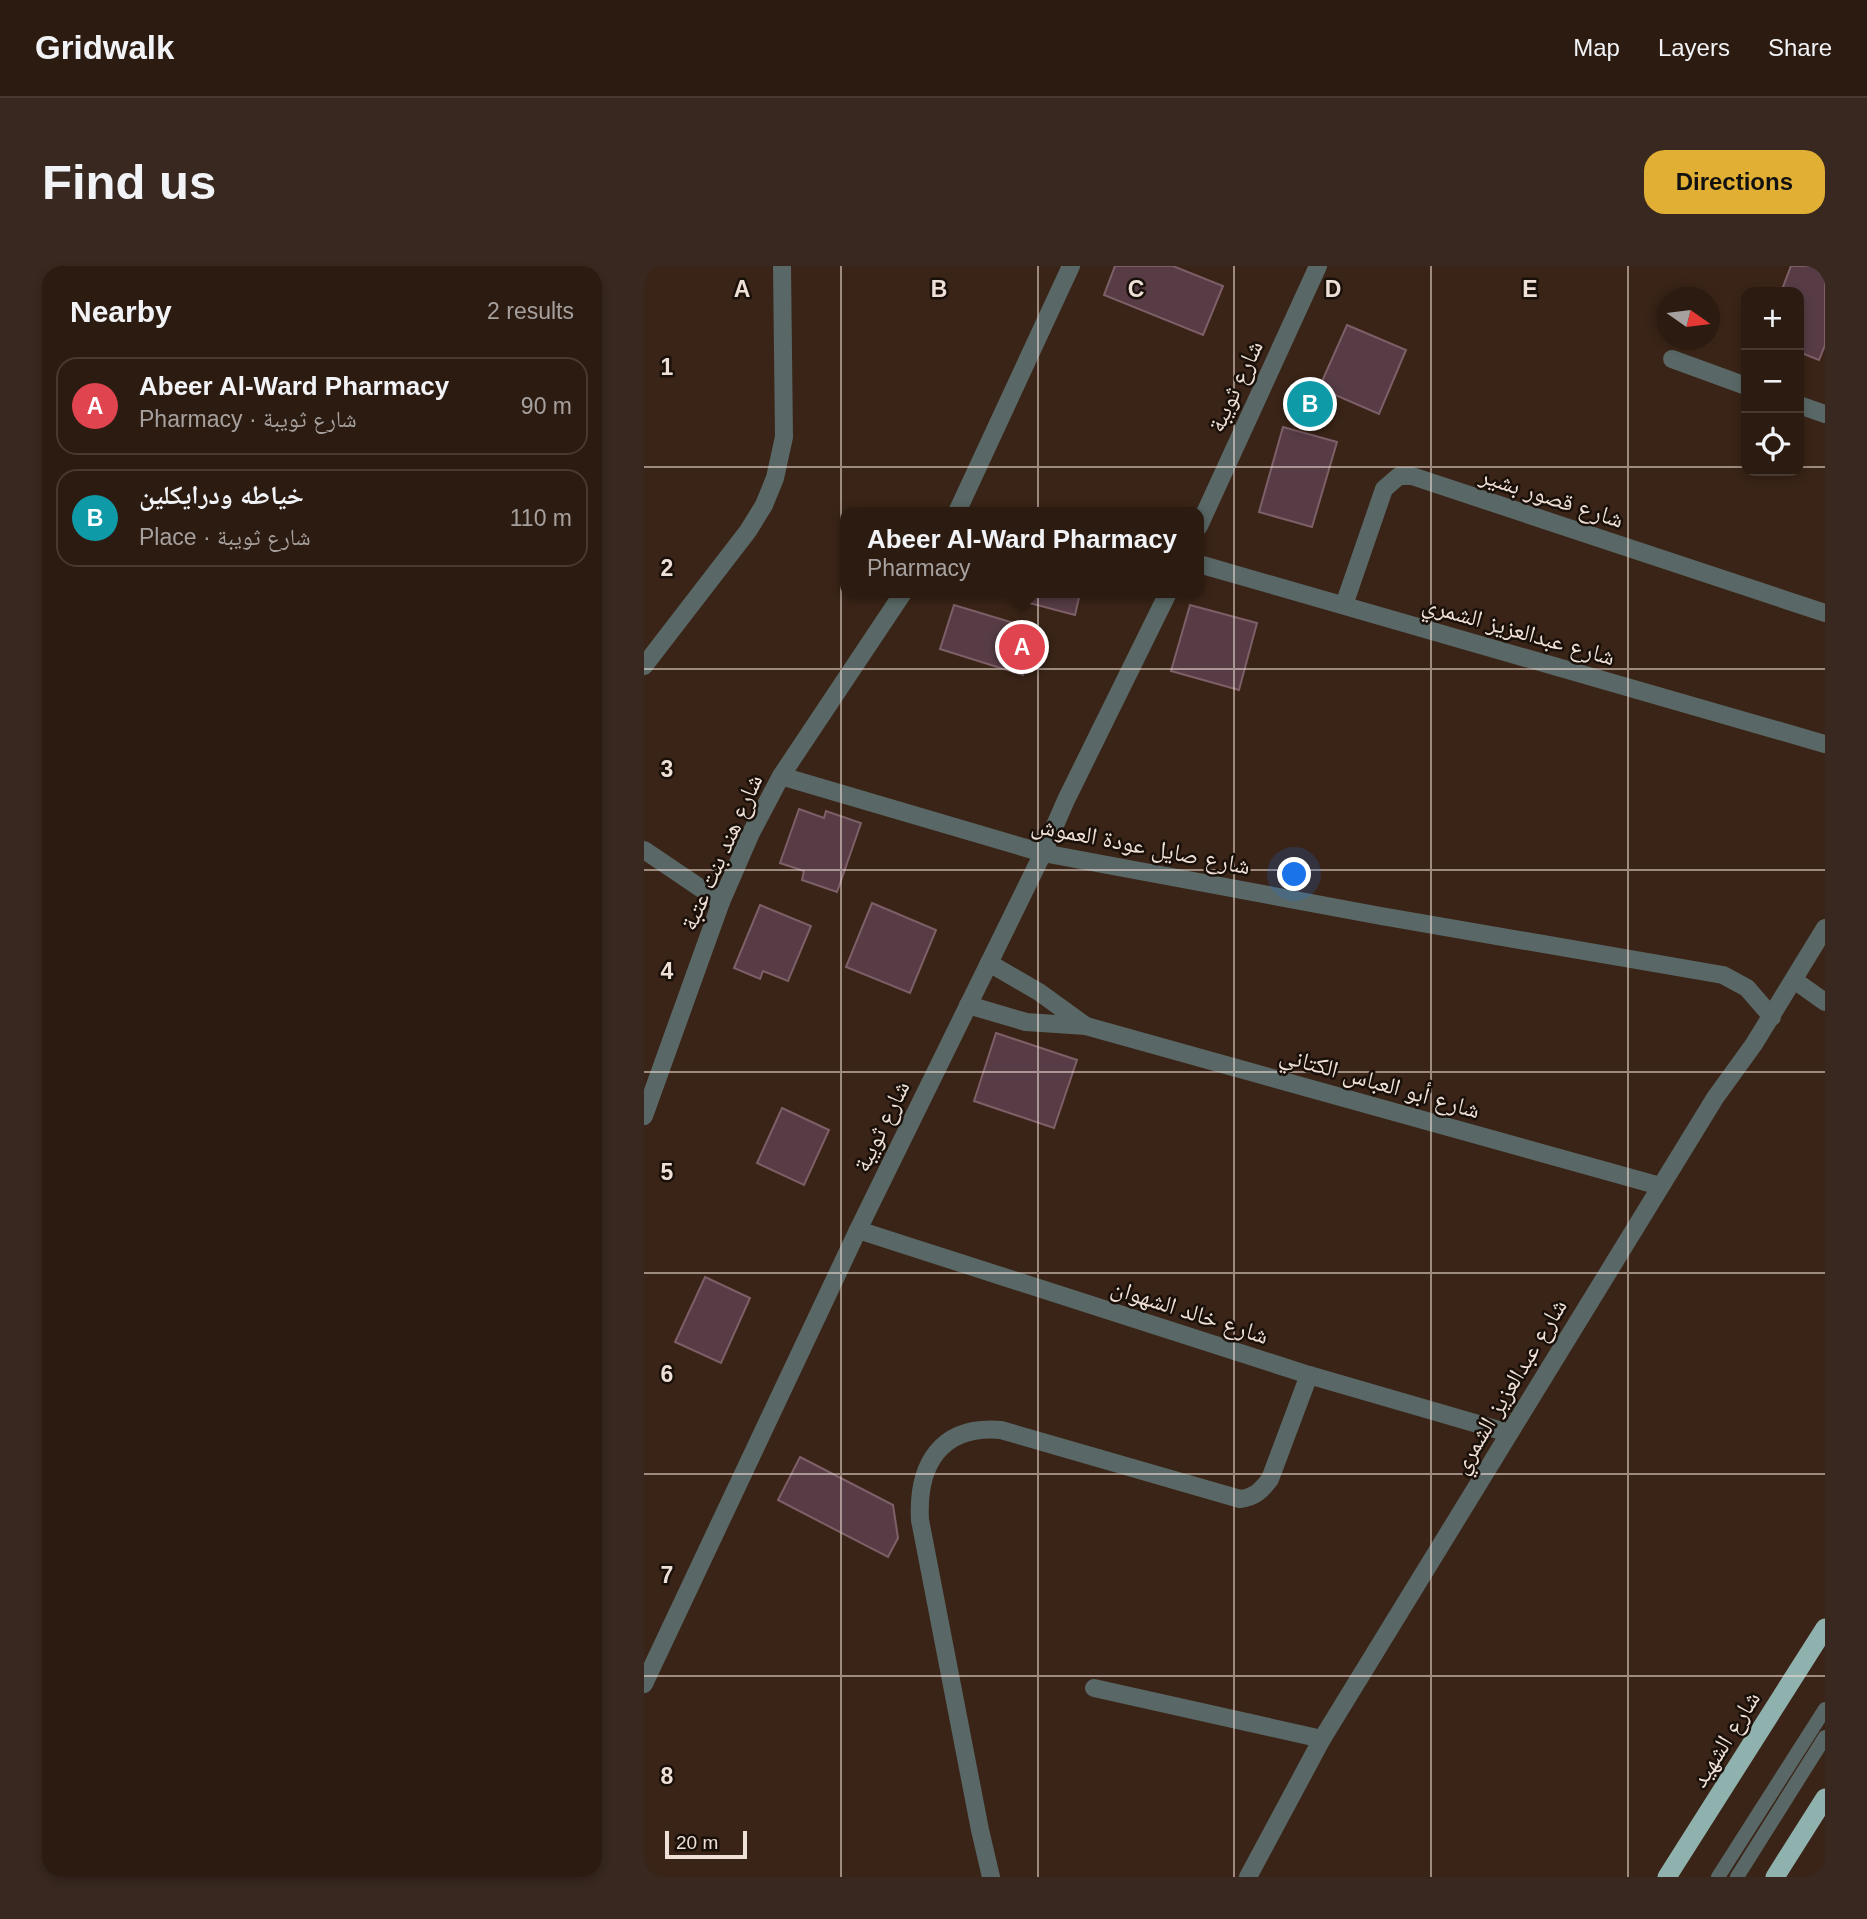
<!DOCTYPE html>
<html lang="en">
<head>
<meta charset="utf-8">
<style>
  body { margin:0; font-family:Helvetica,"Noto Naskh Arabic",sans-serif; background:#38281f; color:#f1f3f6 }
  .controls { position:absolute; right:21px; top:21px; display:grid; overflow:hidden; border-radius:14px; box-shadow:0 4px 10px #0003 }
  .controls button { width:63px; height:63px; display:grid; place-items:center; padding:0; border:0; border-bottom:2px solid #483931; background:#2c1b11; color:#f1f3f6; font:35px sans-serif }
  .compass { position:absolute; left:1013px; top:21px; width:63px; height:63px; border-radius:50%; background:#2c1b11; box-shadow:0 4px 10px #0003; rotate:104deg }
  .scale { position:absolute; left:21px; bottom:18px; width:82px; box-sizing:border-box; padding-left:7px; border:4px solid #efe0d7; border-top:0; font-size:19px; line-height:24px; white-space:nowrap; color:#efe0d7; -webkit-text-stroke:5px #1a100a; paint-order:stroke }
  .you { position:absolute; left:651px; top:609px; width:24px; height:24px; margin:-18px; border:5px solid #fff; border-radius:50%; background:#1a73e8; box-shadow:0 0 0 10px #1a73e833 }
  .badge { display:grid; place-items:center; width:46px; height:46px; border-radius:50%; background:#e1af34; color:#fff; font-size:23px; font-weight:700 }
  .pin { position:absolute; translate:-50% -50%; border:4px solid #fff; box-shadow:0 2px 7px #0006 }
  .popup { position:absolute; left:196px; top:241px; width:364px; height:91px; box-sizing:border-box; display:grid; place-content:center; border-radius:14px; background:#2c1b11; filter:drop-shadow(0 2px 5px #0005); font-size:23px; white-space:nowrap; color:#a6a19f }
  .popup b { font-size:26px; color:#f1f3f6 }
  .popup::after { content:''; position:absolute; left:50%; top:100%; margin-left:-14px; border:14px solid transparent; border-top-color:#2c1b11 }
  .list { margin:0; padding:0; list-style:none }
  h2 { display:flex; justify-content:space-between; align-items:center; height:91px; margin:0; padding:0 28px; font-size:30px }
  h2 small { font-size:23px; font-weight:400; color:#a6a19f }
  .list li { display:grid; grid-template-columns:46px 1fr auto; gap:21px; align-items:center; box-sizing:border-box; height:98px; margin:0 14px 14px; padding:0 14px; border:2px solid #483931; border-radius:21px }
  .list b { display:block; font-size:26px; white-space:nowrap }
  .list p { margin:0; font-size:23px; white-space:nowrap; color:#a6a19f }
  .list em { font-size:23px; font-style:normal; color:#a6a19f }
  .icon { flex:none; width:38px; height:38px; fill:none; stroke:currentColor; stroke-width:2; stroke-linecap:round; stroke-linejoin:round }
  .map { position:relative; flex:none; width:1181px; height:1611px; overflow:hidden; border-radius:21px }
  header { display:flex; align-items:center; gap:42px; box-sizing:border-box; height:98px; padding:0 35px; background:#2c1b11; border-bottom:2px solid #483931 }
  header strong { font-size:33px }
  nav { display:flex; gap:38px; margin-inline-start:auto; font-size:24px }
  .intro { display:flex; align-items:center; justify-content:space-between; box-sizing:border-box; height:168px; padding:0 42px }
  h1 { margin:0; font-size:49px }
  .button { padding:18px 32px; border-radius:21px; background:#e1af34; color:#111; font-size:24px; font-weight:700 }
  main { display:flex; gap:42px; padding:0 42px }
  aside { flex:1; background:#2c1b11; border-radius:21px; box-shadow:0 4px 10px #0003 }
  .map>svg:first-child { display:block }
  .building { fill:#573c45; stroke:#7d5f68; stroke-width:2 }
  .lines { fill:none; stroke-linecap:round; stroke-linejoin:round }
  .service { stroke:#596866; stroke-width:14 }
  .minor { stroke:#596866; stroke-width:18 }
  .tertiary { stroke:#596866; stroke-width:18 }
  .trunk { stroke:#90b2ae; stroke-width:19 }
  .grid { fill:none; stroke:#efe0d7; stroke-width:2; stroke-opacity:0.55 }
  .labels { text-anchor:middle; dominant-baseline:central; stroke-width:5; stroke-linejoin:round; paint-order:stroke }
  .street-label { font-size:24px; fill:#efe0d7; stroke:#1a100a }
  .grid-label { font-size:23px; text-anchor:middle; font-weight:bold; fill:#efe0d7; stroke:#1a100a; stroke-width:5; stroke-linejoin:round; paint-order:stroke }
</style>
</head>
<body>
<header>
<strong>Gridwalk</strong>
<nav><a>Map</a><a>Layers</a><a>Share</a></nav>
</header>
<div class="intro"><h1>Find us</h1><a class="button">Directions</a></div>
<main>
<aside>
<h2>Nearby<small>2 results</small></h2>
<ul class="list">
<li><span class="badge" style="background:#e0444e">A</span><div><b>Abeer Al-Ward Pharmacy</b><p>Pharmacy · شارع ثويبة</p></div><em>90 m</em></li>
<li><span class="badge" style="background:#0f9aa8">B</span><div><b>خياطه ودرايكلين</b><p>Place · شارع ثويبة</p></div><em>110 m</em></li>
</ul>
</aside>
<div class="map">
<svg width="1181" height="1611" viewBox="0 0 1181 1611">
  <rect width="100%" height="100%" fill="#3a2417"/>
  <g class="building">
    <polygon points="471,0 529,0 579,20 559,69 460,29"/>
    <polygon points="1147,0 1175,0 1181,2 1181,79 1175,94 1155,86 1155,26 1137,26"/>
    <polygon points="703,59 762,84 735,148 675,122"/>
    <polygon points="656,117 690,132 675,158 642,143"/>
    <polygon points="639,161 693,176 668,261 615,246"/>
    <polygon points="347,327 436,327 431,349"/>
    <polygon points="310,339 393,364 379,409 296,383"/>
    <polygon points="546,339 613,357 595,424 527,405"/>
    <polygon points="155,543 180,552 182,545 217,557 193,626 158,614 160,605 136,597"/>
    <polygon points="228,637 292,664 266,727 202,701"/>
    <polygon points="116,639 167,660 144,715 119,705 116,713 90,702"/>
    <polygon points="352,767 433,794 410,862 330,835"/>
    <polygon points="138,842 185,864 160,919 113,897"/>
    <polygon points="61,1011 106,1032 77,1097 31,1076"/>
    <polygon points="156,1191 249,1239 254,1272 244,1291 134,1234"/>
  </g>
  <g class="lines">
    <g class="service">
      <polyline points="1074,1611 1181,1443"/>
      <polyline points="1093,1611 1181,1471"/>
    </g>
    <g class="minor">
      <polyline points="1028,93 1102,120"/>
      <polyline points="1155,139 1181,148"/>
      <polyline points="313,246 427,0"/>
      <polyline points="555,298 1181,478"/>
      <polyline points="700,339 740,223 755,210 768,210 1181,347"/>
      <polyline points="0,400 104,265 120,239 131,212 140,171 138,0"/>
      <polyline points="137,510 399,587 737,650 1079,709 1103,722 1128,751"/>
      <polyline points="0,584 77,636"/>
      <polyline points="345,697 395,726 442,760"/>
      <polyline points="1150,714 1181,736"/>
      <polyline points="324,739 382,756 442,760 1016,920"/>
      <polyline points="0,850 77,636 107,567 137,510 259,327"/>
      <polyline points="214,964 665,1109 865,1167"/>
      <polyline points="450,1422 678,1473"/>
      <path d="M347,1611L336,1564L276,1254C273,1198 297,1159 357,1164L596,1233C611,1231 617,1225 626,1213L665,1109"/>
      <polyline points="604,1611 678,1473 1071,832 1110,778 1181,662"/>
    </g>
    <g class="tertiary">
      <polyline points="555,260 674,0"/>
      <polyline points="0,1418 214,964 399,587 422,534 524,327"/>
    </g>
    <g class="trunk">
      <polyline points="1023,1611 1181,1362"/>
      <polyline points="1131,1611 1181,1532"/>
    </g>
  </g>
  <path class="grid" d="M197,0V1611M394,0V1611M590,0V1611M787,0V1611M984,0V1611M0,201H1102M1155,201H1181M0,403H1181M0,604H1181M0,806H1181M0,1007H1181M0,1208H1181M0,1410H1181"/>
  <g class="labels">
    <g class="street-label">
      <text transform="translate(591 120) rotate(-65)">شارع ثويبة</text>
      <text transform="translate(908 231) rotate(18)">شارع قصور بشير</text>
      <text transform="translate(875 364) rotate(16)">شارع عبدالعزيز الشمري</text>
      <text transform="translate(497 579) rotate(11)">شارع صايل عودة العموش</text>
      <text transform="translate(77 586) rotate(-66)">شارع هند بنت عتبة</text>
      <text transform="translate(736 816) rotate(16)">شارع أبو العباس الكتاني</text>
      <text transform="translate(237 860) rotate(-64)">شارع ثويبة</text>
      <text transform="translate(546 1045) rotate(18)">شارع خالد الشهوان</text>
      <text transform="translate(865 1120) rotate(-59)">شارع عبدالعزيز الشمري</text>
      <text transform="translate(1081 1473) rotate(-58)">شارع الشهيد</text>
    </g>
  </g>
  <g class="grid-label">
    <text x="98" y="31">A</text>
    <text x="295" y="31">B</text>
    <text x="492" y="31">C</text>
    <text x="689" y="31">D</text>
    <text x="886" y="31">E</text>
    <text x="23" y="109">1</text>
    <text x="23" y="310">2</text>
    <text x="23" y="511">3</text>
    <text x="23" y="713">4</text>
    <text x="23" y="914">5</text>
    <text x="23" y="1116">6</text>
    <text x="23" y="1317">7</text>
    <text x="23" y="1518">8</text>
  </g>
</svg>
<div class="controls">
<button>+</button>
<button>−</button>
<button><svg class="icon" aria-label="locate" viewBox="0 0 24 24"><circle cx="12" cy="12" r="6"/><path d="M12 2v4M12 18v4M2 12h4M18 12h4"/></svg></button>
</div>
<svg class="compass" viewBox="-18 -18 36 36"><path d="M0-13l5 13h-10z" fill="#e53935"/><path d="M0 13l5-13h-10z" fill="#a6a19f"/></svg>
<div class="scale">20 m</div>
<div class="you"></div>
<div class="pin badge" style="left:378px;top:381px;background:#e0444e">A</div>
<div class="popup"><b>Abeer Al-Ward Pharmacy</b>Pharmacy</div>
<div class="pin badge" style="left:666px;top:138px;background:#0f9aa8">B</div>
</div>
</main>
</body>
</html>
